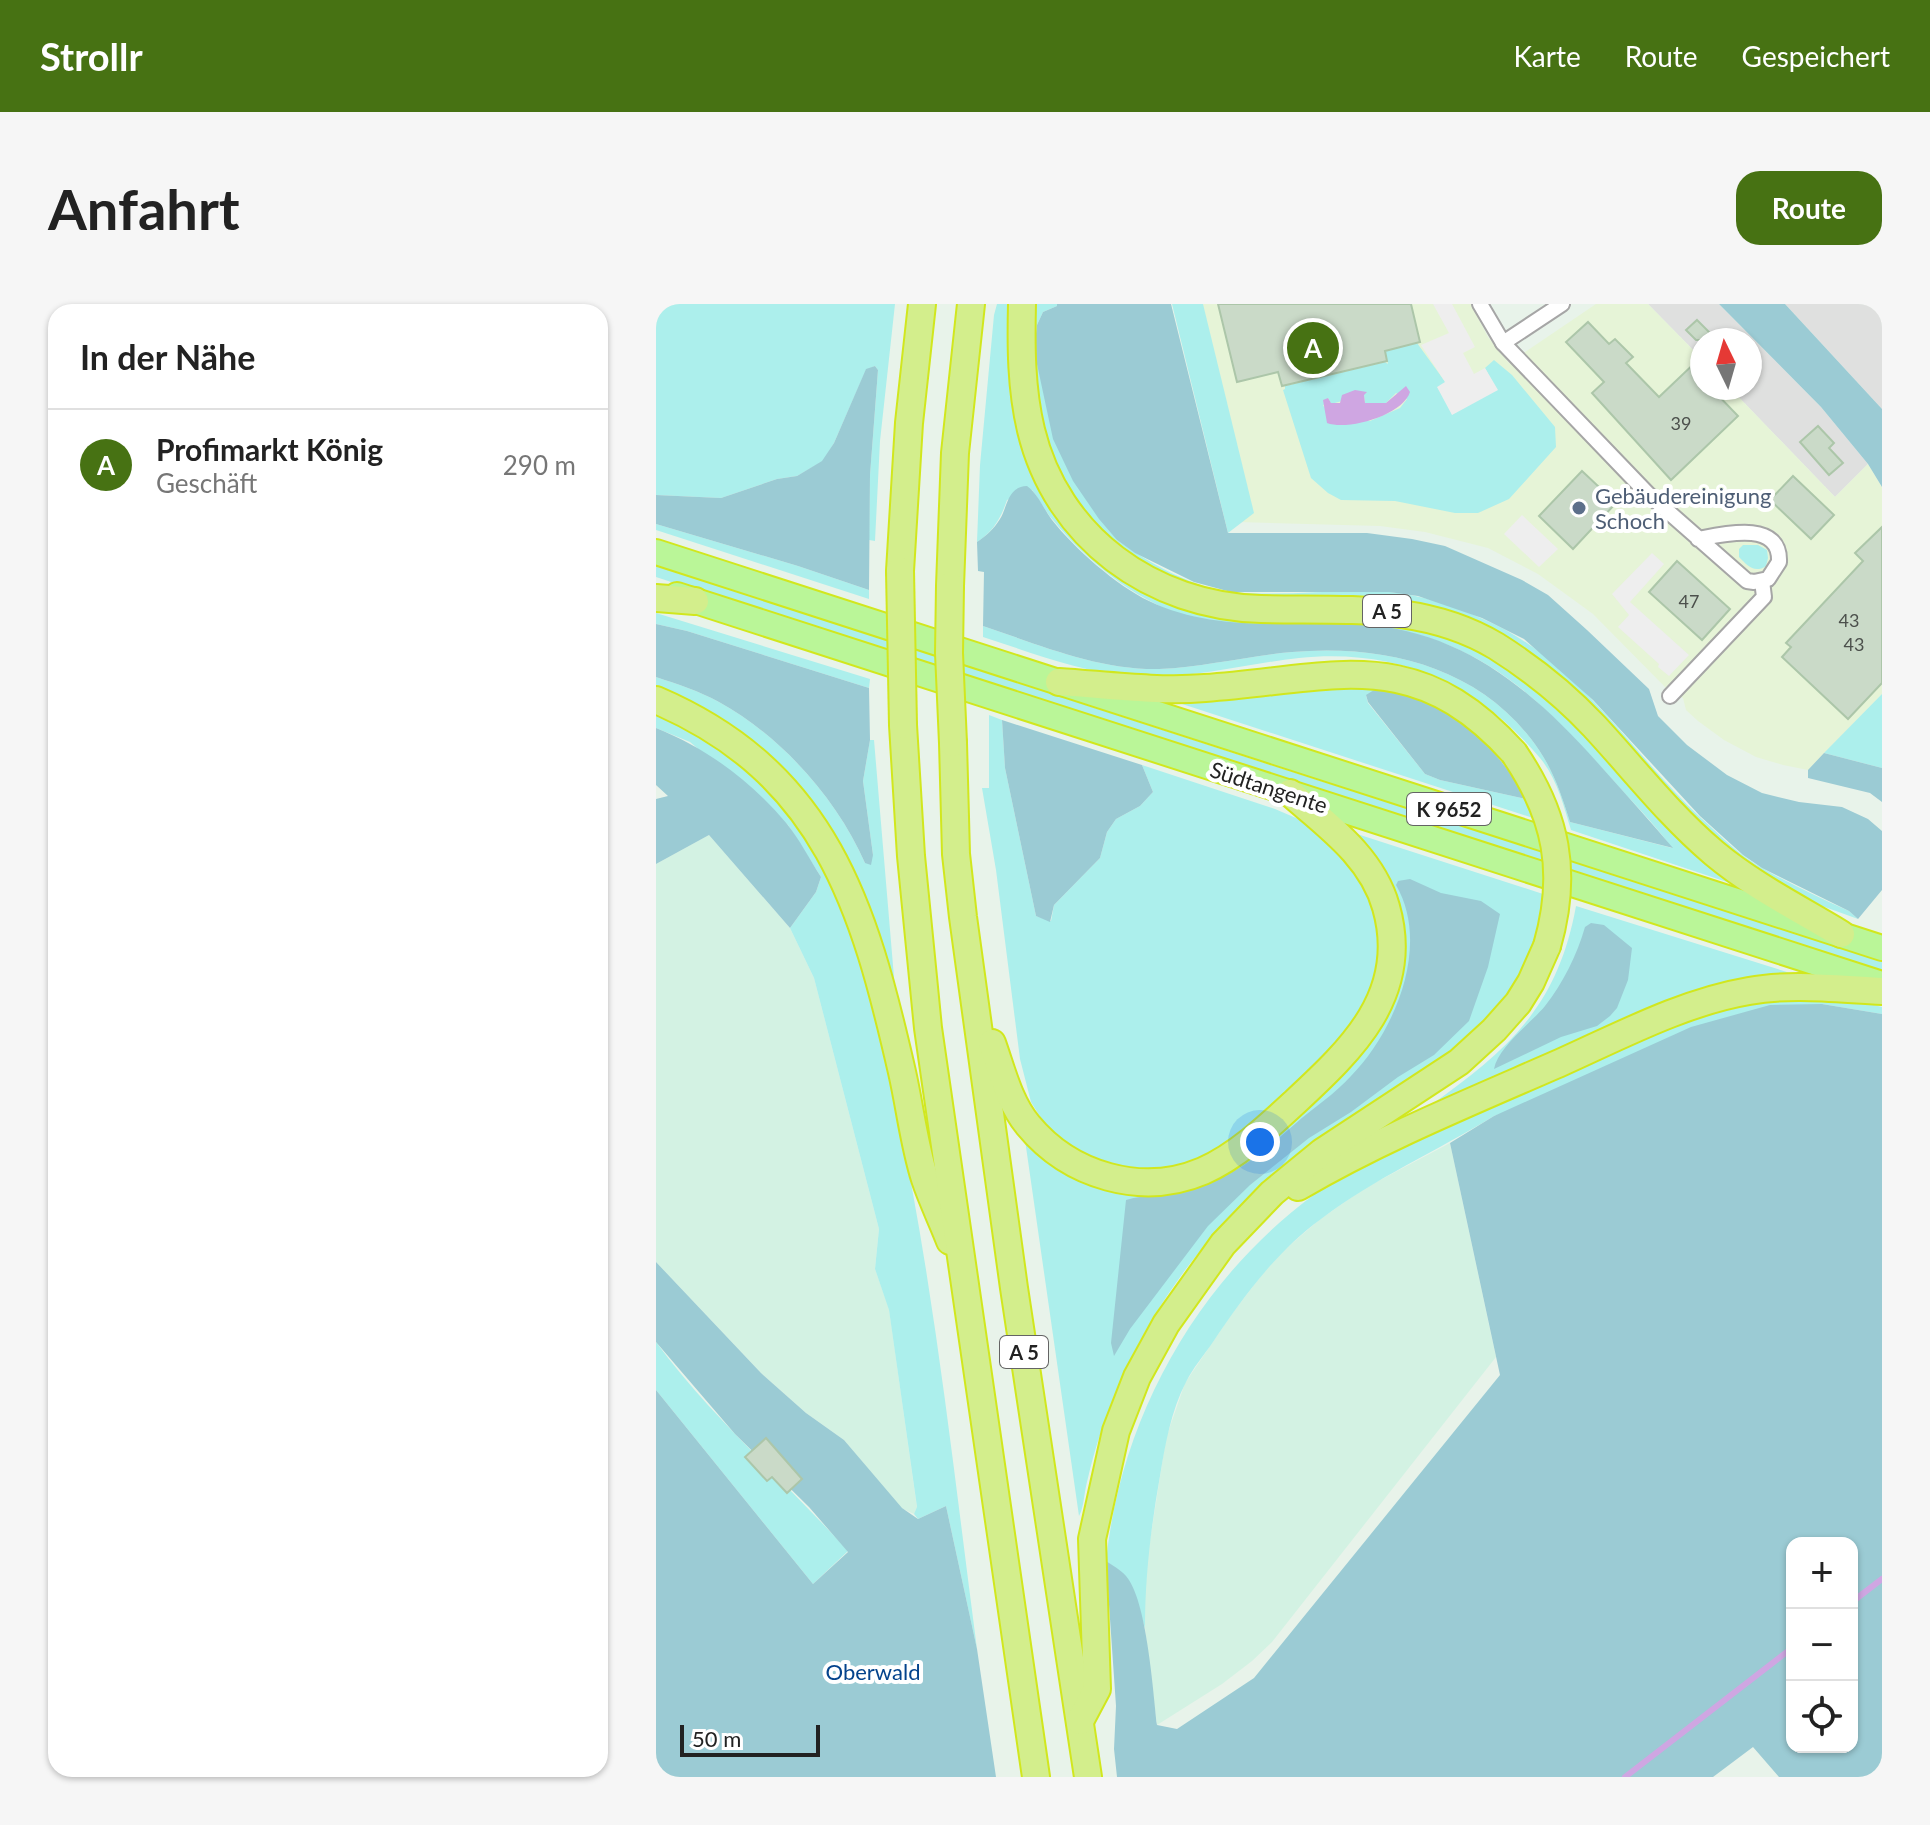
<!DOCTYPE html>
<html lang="de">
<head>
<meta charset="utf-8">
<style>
  body { margin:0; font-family:Lato,sans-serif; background:#f6f6f6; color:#222 }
  .controls { position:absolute; right:24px; bottom:24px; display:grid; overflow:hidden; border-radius:16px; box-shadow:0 2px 6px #0004 }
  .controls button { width:72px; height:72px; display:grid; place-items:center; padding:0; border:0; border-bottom:2px solid #e0e0e0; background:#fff; color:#222; font:40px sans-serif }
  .compass { position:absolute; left:1034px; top:24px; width:72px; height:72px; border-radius:50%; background:#fff; box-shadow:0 2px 6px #0004; rotate:355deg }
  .scale { position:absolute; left:24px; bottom:20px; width:140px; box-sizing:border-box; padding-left:8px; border:4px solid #222; border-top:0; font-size:22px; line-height:28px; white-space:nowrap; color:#222; -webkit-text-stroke:6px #fff; paint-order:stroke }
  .you { position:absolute; left:604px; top:838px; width:28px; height:28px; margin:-20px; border:6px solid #fff; border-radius:50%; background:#1a73e8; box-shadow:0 0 0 12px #1a73e833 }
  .badge { display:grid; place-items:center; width:52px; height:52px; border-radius:50%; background:#477213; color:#fff; font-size:26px; font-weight:700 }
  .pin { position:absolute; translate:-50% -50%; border:4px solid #fff; box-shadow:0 2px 8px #0006 }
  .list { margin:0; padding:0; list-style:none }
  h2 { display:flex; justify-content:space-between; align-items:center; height:104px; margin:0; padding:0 32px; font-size:34px }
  h2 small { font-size:26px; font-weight:400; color:#767676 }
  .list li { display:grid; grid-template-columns:52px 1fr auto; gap:24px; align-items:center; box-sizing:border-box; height:112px; padding:0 32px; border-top:2px solid #e0e0e0 }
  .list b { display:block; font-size:30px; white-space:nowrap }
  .list p { margin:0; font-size:26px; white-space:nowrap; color:#767676 }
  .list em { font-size:26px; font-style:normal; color:#767676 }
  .icon { flex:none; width:44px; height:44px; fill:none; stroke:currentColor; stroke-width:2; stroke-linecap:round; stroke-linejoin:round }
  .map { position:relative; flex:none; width:1226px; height:1473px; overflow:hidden; border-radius:24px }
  header { display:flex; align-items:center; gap:48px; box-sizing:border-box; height:112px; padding:0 40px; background:#477213; color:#fff }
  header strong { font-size:38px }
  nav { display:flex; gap:44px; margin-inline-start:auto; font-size:28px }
  .intro { display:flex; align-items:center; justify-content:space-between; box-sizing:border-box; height:192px; padding:0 48px }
  h1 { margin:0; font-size:56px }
  .button { padding:20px 36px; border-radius:24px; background:#477213; color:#fff; font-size:28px; font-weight:700 }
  main { display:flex; gap:48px; padding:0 48px }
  aside { flex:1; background:#fff; border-radius:24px; box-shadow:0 2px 6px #0004 }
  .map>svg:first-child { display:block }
  .residential { fill:#dfe0df }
  .commercial { fill:#e6f4d7 }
  .farmland { fill:#d3f2e3 }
  .grass { fill:#acefec; fill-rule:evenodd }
  .forest { fill:#9bcbd4; fill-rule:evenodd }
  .parking { fill:#eee }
  .water { fill:#cfa6e2 }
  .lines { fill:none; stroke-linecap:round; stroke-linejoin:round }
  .stream { stroke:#cfa6e2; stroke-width:6 }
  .building { fill:#cadac8; stroke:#acc6a9; stroke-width:2 }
  .minor-casing { stroke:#a6a6a6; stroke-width:18 }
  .trunk-casing { stroke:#d1e71e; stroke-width:28 }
  .motorway-casing { stroke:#d1e71e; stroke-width:30 }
  .minor { stroke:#fff; stroke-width:14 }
  .trunk { stroke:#baf698; stroke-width:24 }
  .motorway { stroke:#d3ee8c; stroke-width:26 }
  .motorway-bridge-casing { stroke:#d1e71e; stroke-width:30; stroke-linecap:butt }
  .motorway-bridge { stroke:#d3ee8c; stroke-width:26 }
  .service-dot { fill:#5c6f8a; stroke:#fff; stroke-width:3 }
  .labels { text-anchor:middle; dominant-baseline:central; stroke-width:8; stroke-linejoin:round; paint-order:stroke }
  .number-label { font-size:18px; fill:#4c504c }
  .shield { fill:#fff; stroke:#646464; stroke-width:2 }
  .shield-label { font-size:20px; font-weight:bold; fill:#222 }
  .service-label { font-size:22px; fill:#4e5e75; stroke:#fff; text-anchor:start }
  .street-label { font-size:22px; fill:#222; stroke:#fff }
  .park-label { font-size:22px; fill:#04438c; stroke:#fff }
</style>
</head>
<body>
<header>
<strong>Strollr</strong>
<nav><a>Karte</a><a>Route</a><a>Gespeichert</a></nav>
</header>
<div class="intro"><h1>Anfahrt</h1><a class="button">Route</a></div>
<main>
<aside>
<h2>In der Nähe<small></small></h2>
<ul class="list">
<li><span class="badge">A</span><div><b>Profimarkt König</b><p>Geschäft</p></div><em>290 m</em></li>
</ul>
</aside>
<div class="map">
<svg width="1226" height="1473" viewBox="0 0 1226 1473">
  <rect width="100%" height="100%" fill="#e8f3ea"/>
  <g class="residential">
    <polygon points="992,0 1063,0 1165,103 1212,160 1179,193 1074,84 1094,84 1094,36 1046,36 1046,55"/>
    <polygon points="1129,0 1226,0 1226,105"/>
  </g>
  <polygon class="commercial" points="527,0 815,0 832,33 853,59 940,0 992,0 1046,55 1046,84 1074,84 1179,193 1212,160 1226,183 1226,390 1152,466 1127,461 1100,453 1068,436 1042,417 1030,406 1027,394 1011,385 937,310 882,270 832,244 769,228 724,222 582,218"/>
  <g class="farmland">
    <polygon points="53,531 134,624 158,674 223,925 219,965 233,1005 261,1204 258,1210 245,1204 188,1136 150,1109 105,1069 0,958 0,560"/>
    <polygon points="794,839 840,1053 616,1338 596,1357 566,1380 501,1421 489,1324 489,1269 510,1134 529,1079 575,1011 618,955 663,916 709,884"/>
  </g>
  <g class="grass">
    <polygon points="0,0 239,0 224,137 219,237 213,236 214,171 222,66 219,62 210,66 178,139 167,157 141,172 121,175 65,194 0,191"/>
    <path d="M341,0H356L370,134L489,286L770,321L869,369L1083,582L915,526C908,503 901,474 884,454C821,379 742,344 643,354C587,360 530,377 474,372C424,368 374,348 327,333V322C384,341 442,366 503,365C548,363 591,352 636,348C730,340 827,363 883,446C898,468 906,493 914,518L1016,544C998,519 976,498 956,475C906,420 858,366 787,339C740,320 693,321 643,321C607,322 563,323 528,312C478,295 431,257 397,216C389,207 384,196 376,186L351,196C345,214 337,228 321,238L324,161L338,11Z"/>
    <path d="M373,0H401V2L387,8L381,21L378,46L461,236C493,259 537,284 576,288C629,293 682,284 734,288C766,291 799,302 827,315C921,355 973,447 1045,514C1064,531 1084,552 1106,564C1134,580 1164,594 1193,607L1202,615L1144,594L1089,562L861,343L525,281L466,249L415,193L388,134L378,81Z"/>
    <polygon points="516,0 547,0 598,209 572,229"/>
    <path d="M761,39L790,79L781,84L841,86L829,64L838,56L856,71L899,123L900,143L853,195L822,209H799L739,197L685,196L672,189L655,174L627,86L629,85V82L729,58L732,60L729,47ZM740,89L751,95L744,104L714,117L667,102L672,94L675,100L708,91L709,99H730Z"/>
    <polygon points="0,220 142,262 213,286 213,295 0,226"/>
    <path d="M1087,241H1102L1111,246L1112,254L1110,262C1098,270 1091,261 1083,253V245Z"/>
    <polygon points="0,261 602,457 1226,656 1226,668 76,298 0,273"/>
    <polygon points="0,309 214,375 213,384 31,327 0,320"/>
    <path d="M0,373C21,380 43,387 63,398C125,432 181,495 209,559L217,551L207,477L214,436H218L239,685C226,642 215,598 194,558C168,509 123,455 77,424C53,408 27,397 0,385Z"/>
    <polygon points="680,375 766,391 833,437 854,464 826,436 762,395 710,391 712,399 769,470 784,476 870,495 877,514 520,398 521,396"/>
    <polygon points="1226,390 1226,464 1168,449"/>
    <path d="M0,410C61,439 121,480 156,540C201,620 220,711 239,799C278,979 297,1163 321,1345L290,1202L262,1215L258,1210L261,1203L233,1006L219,965L223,925L158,674L134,624L160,588L165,573L132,521L34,438L0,424Z"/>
    <polygon points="333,411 346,416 349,464 380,612 395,617 398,601 444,554 451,528 460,515 484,502 497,488 486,461 619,505 647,517 674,535 690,549 719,600 726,644 718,689 676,750 564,848 506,868 467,865 432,853 401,832 388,819 375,798 364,755 340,566 326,484 333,484"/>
    <path d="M698,529L887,590C883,623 875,661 856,688C809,754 730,790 665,835C628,861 591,893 561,927C510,984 470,1053 446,1125C440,1142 435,1160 431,1178C428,1189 428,1203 423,1212L369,836L382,847L543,879L740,680Z"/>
    <path d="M920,602L1147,673L772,803C852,747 902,702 920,602Z"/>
    <path d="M1095,694L1198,696L1226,703V710L1166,700L838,812C781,847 719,874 665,915C620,948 588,992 557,1038C548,1051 537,1064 530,1078C515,1107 509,1141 504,1172C495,1223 489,1272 489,1324C478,1289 481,1279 450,1257C467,1094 561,944 703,861L1017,720Z"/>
    <path d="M0,1038C56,1114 129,1177 192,1247L157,1280L0,1086Z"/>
  </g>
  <g class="forest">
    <polygon points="401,0 515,0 572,229 711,229 756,235 789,242 866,276 892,291 931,326 993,385 1002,412 1031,441 1071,471 1106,489 1143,498 1186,503 1212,515 1226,527 1226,586 1202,615 1193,607 1106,564 1087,551 1044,512 937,396 868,335 826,314 762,292 733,288 575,288 538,278 479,249 461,236 443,215 417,177 397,135 378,46 381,21 387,8 401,2"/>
    <polygon points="1063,0 1129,0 1226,105 1226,183 1212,160 1165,103"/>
    <polygon points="219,62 222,66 214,171 213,286 142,262 0,220 0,191 65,194 121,175 141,172 166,157 178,139 210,65"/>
    <path d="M371,182C383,191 387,204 396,216C418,244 461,282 493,297C560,329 630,317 702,320C810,326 881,390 949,467C972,493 995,518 1017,544L914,518C906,493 898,468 883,446C827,363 730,340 636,348C591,352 548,363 503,365C442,366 384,341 327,322L328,268L322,267L321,238C330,232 338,225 344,215C352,202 351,183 371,182Z"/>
    <path d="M0,320L31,327L213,384L214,436L207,477L217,551L215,561L209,559C181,495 125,432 63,398C43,387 21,380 0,373Z"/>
    <path d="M718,386C783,390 841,439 870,495L784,476L769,470L712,398L710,391Z"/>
    <polygon points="346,416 486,461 497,488 484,502 460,515 451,528 444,554 398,601 394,618 380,612 349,464"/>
    <path d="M0,424C52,445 95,477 131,520C144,536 154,556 165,573L160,588L134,624L53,531L0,560V495L12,492L0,481Z"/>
    <polygon points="1168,449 1226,464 1226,498 1214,489 1152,474 1152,466"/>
    <path d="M754,575L785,589L825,597L844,610L832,663L813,717L778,751L742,773L695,808L653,834L594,881L552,922L474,1025L458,1052L455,1039L470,896C490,890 510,892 530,887C545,883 562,875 576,868C599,856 619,837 639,820C657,804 679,790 695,772C739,727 775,641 740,581L742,577Z"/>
    <path d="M935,619L948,621L976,644L972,676L961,704L954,712L941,722L905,733L838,765C842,743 874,720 889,702C907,679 921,651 929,623Z"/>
    <path d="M1166,700L1226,710V1473H1123L1097,1443L1057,1473H461L458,1445L460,1402L450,1257C456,1261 465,1266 470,1272C491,1296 497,1387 501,1421L521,1425L598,1374L844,1071L794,839L838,812L1035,723L1114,701ZM1136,1239H1196V1443H1136Z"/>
    <polygon points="0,958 105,1069 150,1109 188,1136 246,1204 262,1215 290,1202 321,1345 340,1473 0,1473 0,1086 157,1280 192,1248 153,1203 79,1130 0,1038"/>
  </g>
  <g class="parking">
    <polygon points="777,0 796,0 819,43 807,49 818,70 829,64 842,86 796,111 781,83 789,78 765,41 793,29"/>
    <polygon points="866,211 902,245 883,263 848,230"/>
    <polygon points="996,249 1008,260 974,298 1033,351 1013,372 1002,363 1003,360 962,323 973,311 956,290"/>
  </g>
  <path class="water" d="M750,82L754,88C747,111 692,127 671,119L667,96L672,94L675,99H684L686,91L699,86L711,88L708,91L709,99H730Z"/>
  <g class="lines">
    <g class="stream">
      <polyline points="1196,1298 1226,1275"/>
      <polyline points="969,1473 1136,1344"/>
    </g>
  </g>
  <g class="building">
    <polygon points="562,0 755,0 764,38 729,47 731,57 626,82 622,68 581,78"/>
    <polygon points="1041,16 1061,36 1040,36 1030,26"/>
    <polygon points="932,18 953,40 959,35 977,53 970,59 1003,93 1046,52 1046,84 1055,84 1082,112 1015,176 936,89 948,78 910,38"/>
    <polygon points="1162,122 1178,139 1173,144 1187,159 1173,171 1144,138"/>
    <polygon points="926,167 960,199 917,245 883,212"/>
    <polygon points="1137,172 1178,211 1155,235 1114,196"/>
    <polygon points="1226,223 1226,379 1192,415 1126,353 1135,343 1130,339 1207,257 1199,249"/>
    <polygon points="1021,257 1074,305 1046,336 993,288"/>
    <polygon points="110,1134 146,1175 131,1189 116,1173 111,1177 89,1153"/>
  </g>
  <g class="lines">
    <g class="minor-casing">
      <g id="minor">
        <path d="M824,0L847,39L992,190L1091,277L1098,278L1112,275L1123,258C1125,216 1068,230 1042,235"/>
        <polyline points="847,39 906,0"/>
        <polyline points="1014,392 1108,293 1106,277"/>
      </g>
    </g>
    <g class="trunk-casing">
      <g id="trunk">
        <polyline points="0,248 1226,644"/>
        <polyline points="21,291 1226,680"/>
      </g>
    </g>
    <g class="motorway-casing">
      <g id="motorway">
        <path d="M366,0C365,42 365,84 375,126C401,234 496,302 605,305C685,307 767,298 840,342C875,364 909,391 938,422C977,464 1013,511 1058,549C1096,581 1142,604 1185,630"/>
        <polyline points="244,267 253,119 266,0"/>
        <polyline points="294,282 299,149 315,0"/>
        <polyline points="0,294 39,297"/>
        <path d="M403,378C450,381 501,388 549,384C678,375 758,338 858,449"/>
        <path d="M0,396C170,469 208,602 246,768C254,803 258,841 269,875C276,896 286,916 294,937"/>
        <polyline points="247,421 255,552 272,724 380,1473"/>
        <polyline points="297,439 300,550 307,613 358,984 432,1473"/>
        <path d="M336,739C346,767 353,798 372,821C414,872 486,893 547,867C581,852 612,823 639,798C696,745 755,690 730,603C716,553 672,522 634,489"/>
        <path d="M642,883C726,834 817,797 906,758C966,731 1028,698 1093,687C1136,679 1182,685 1226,687"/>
        <polyline points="424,1417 441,1385 436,1235 460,1127 481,1073 510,1020 567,940 616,889 666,848 803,758 838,726 862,699 875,678 891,642"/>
      </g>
    </g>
    <use href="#minor" class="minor"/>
    <use href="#trunk" class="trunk"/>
    <use href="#motorway" class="motorway"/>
    <g class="motorway-bridge-casing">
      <g id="motorway-bridge">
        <polyline points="244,267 247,421"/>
        <polyline points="294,282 293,349 297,439"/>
        <path d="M858,449C901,512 912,569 891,642"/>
      </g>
    </g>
    <use href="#motorway-bridge" class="motorway-bridge"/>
  </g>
  <circle class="service-dot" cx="923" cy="204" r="8"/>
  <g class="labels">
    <g class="number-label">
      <text x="1025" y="119">39</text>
      <text x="1033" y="297">47</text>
      <text x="1193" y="316">43</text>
      <text x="1198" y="340">43</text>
    </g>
    <g class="shield">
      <rect x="707" y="291" width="48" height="32" rx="6"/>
      <rect x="751" y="489" width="84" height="32" rx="6"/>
      <rect x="344" y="1032" width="48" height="32" rx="6"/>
    </g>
    <g class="shield-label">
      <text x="731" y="307">A 5</text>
      <text x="793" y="505">K 9652</text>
      <text x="368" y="1048">A 5</text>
    </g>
    <g class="service-label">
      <text x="939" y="191">Gebäudereinigung<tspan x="939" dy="25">Schoch</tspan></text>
    </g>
    <g class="street-label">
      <text transform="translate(613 483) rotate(18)">Südtangente</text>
    </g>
    <g class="park-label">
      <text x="217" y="1367">Oberwald</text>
    </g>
  </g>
</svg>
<div class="controls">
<button>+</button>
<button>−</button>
<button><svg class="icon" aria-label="locate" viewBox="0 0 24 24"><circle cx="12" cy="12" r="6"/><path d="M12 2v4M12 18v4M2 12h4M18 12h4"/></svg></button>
</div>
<svg class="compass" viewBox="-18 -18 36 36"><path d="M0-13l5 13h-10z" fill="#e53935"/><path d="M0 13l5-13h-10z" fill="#767676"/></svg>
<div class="scale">50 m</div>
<div class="you"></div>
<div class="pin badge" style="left:657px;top:44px">A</div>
</div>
</main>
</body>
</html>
